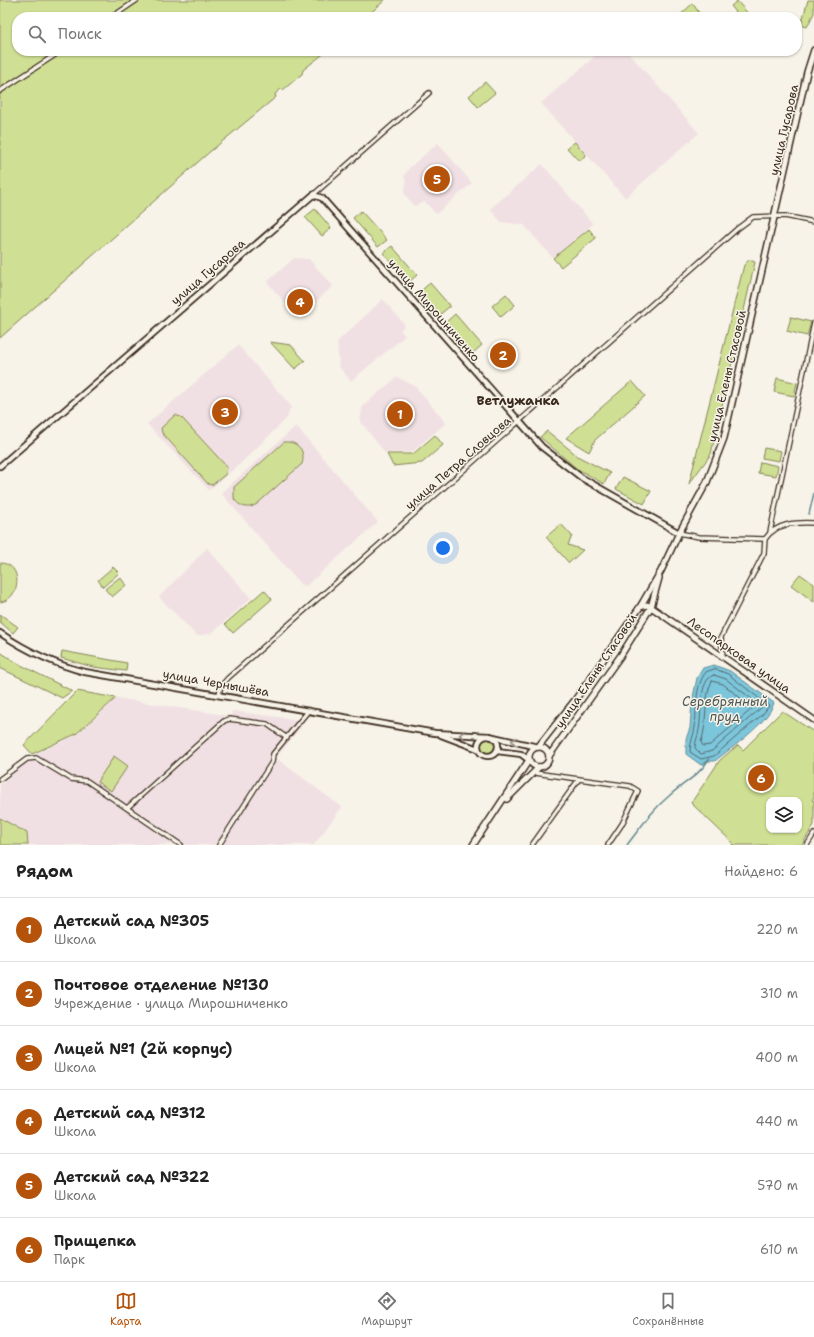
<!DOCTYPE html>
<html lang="ru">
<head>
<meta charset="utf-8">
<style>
  body { margin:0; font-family:"Shantell Sans",sans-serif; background:#f2f2f2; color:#222 }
  .controls { position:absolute; right:12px; bottom:12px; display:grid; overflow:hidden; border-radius:8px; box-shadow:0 1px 3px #0004 }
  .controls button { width:36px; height:36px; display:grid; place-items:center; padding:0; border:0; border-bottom:1px solid #e0e0e0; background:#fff; color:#222; font:20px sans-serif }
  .you { position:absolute; left:443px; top:548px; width:14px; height:14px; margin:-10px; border:3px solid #fff; border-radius:50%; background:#1a73e8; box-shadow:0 0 0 6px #1a73e833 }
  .badge { display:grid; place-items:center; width:26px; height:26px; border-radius:50%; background:#b45309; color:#fff; font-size:13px; font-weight:700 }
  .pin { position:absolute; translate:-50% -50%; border:2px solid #fff; box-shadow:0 1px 4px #0006 }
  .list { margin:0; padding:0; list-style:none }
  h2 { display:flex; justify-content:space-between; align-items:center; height:52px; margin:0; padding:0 16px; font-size:17px }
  h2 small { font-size:13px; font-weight:400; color:#767676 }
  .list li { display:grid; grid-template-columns:26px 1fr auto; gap:12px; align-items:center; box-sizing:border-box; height:64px; padding:0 16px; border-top:1px solid #e0e0e0 }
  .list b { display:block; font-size:15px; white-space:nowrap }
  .list p { margin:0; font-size:13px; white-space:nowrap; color:#767676 }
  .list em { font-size:13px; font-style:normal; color:#767676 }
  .icon { flex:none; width:22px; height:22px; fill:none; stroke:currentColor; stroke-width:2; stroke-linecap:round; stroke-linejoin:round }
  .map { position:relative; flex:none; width:814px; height:845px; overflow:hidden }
  .search { position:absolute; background:#fff; box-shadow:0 1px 3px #0004; left:12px; right:12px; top:12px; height:44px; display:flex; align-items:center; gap:10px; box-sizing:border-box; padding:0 14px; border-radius:16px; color:#767676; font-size:15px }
  .sheet { height:436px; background:#fff }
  nav { display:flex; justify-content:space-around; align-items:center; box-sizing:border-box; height:56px; border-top:1px solid #e0e0e0; background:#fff; font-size:11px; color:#767676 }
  nav a { display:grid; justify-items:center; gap:2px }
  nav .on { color:#b45309 }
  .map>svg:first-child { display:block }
  .built { fill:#f1e0e3 }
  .green { fill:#cfdf93; stroke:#858458; fill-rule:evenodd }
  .water { fill:#7cc6dc; stroke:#628890 }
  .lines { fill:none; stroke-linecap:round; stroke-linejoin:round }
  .shore { stroke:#55686a; stroke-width:1 }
  .stream { stroke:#628890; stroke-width:1.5 }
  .minor-casing { stroke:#3b2a1e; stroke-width:6 }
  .tertiary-casing { stroke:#3b2a1e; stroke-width:8 }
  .secondary-casing { stroke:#3b2a1e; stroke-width:8 }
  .minor { stroke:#f7f3e8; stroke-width:3.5 }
  .tertiary { stroke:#f7f3e8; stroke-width:4.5 }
  .secondary { stroke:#f7f3e8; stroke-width:5 }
  .oneway { stroke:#998e83 }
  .labels { text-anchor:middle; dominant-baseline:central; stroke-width:3; stroke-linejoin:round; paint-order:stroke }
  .street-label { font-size:12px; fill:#3b2a1e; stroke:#f7f3e8 }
  .neighbourhood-label { font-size:13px; font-weight:bold; fill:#3b2a1e; stroke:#f7f3e8 }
  .water-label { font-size:13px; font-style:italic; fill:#4e5957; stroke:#f7f3e8 }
</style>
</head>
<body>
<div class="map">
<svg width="814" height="845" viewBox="0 0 814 845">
  <rect width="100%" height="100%" fill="#f7f3e8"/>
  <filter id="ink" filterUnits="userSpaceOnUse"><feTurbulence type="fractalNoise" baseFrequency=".025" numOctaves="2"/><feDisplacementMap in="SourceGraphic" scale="8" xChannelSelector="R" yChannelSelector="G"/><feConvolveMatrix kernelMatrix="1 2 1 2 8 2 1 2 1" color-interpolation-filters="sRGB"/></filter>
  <g filter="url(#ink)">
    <g class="built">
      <polygon points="601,51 627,51 699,133 625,198 541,103"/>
      <polygon points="438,143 472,183 436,214 425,202 414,206 404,193 406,183 404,176 409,168"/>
      <polygon points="542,164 593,224 553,258 524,225 501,222 490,209"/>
      <polygon points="294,258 309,259 333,286 298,318 267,282"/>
      <polygon points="383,299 405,325 400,330 405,336 351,381 339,367 337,342"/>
      <polygon points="238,345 291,406 287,418 240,464 209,490 147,424"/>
      <polygon points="397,377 415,386 446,423 412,452 385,453 360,421 363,406"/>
      <polygon points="296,426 378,522 306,586 301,585 221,493"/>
      <polygon points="207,548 251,598 212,633 197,636 159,597"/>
      <polygon points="117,698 231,716 232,711 293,719 301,727 276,758 342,807 314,845 0,845 0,785 33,755 76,735"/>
    </g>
    <g class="green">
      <polygon points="0,0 385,0 366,17 17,17 17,51 327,51 303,70 302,74 283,90 281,89 275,94 276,97 206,155 0,338"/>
      <polygon points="808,0 814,0 814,13 807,27 801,25"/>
      <polygon points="737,1 751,17 740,17 731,6"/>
      <polygon points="693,4 702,17 678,17 692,4"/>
      <polygon points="485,82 495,93 478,107 469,96"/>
      <polygon points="575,142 586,155 579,161 567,148"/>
      <polygon points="315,209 331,228 322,236 305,217"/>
      <polygon points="361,211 387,240 378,247 353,218"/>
      <polygon points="589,229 596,238 561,267 553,258"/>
      <polygon points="392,246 417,275 409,282 383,253"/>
      <polygon points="749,260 755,262 711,454 689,484 744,265"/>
      <polygon points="430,283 450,306 436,318 416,295"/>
      <polygon points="506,294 515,305 501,317 492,306"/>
      <polygon points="455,314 482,345 472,354 445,323"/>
      <polygon points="791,317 811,322 807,336 787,331"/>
      <polygon points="270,342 291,345 305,361 295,369"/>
      <polygon points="777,378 797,383 794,396 774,392"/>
      <polygon points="632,381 645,396 595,440 589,452 566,438"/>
      <polygon points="175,415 181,417 227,467 226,474 212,485 208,484 162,433 161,428"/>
      <polygon points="547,431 579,457 610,473 604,484 576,468 540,437"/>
      <polygon points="435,435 443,445 422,463 393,466 387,454 413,454"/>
      <path d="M284,442C298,441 306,451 302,464L257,504C248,510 240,507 234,499V487Z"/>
      <polygon points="764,448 781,451 779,461 762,458"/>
      <polygon points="760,462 778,466 776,476 758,473"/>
      <polygon points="623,477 651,491 644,504 616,489"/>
      <polygon points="561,524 572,536 568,545 583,550 569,563 546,537"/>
      <path d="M0,563C24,563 21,600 0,602Z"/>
      <polygon points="113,567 119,573 103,587 98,580"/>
      <polygon points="800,574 814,584 814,602 791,585"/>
      <polygon points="120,577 126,585 112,597 105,589"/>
      <polygon points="264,590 272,599 233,633 225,624"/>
      <polygon points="0,614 18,627 13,633 0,622"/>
      <polygon points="62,651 127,663 126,671 93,667 61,658"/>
      <polygon points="0,652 19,664 72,691 62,698 0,668"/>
      <polygon points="77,691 116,698 76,734 32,754 24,745"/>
      <path d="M782,711L814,732V797L812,800L814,801V825L802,845H732L733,843L691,803L720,760L738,745L743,750ZM769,800H799V830H769Z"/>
      <circle cx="488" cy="746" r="7"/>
      <polygon points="114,756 128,766 111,791 97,782"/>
      <polygon points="0,818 27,833 28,845 0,845"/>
    </g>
    <path class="water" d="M714,665L730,671L774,703C766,725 733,746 715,761H708L701,765L686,754V739L690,728L692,702L697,678L703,668Z"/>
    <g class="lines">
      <g class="shore">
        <path d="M715,669L728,674L769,706L763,714L714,756L701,759L690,752C690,742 694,736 695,727C697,709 694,687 706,672Z"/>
        <path d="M714,675L726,679L762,707L712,751L701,754L695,748C695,741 698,737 699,730C702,716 698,679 714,675Z"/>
        <path d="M712,681L723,684L753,708L710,745L703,746L701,742C708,724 703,697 712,681Z"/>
      </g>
      <g class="stream">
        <polyline points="809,514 814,493"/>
        <path d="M627,845C640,828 652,810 669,796C683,783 699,776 709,759"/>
      </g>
      <g class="minor-casing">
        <g id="minor">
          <polyline points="112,17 137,0"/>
          <polyline points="0,91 61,51"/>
          <polyline points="313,195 429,93"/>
          <polyline points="770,532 814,323"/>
          <path d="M679,533L699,537L765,539C776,523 796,522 814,523"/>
          <polyline points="723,657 721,637 764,553 765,539"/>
          <polyline points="219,694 221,686 228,678 737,229 753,217 785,216 814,222"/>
          <polyline points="535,773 630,786 638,791 622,824 608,845"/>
          <polyline points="0,779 27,759 36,758 71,779 87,781 181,845"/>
          <polyline points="127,808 224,721 229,719 267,724 287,738"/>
          <polyline points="219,845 272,762 273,754 309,710"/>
          <polyline points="532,845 579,779"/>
          <polyline points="807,845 814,834"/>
        </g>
      </g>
      <g class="tertiary-casing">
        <g id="tertiary">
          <polyline points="0,466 313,195 322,198 542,447 582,478 679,533"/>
          <path d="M0,633C27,651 53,664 85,672L435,733L489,736L538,747"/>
          <polyline points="441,735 478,749"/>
          <circle cx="488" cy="746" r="10"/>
          <polyline points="497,751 521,754 529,760"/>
        </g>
      </g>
      <g class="secondary-casing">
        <g id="secondary">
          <polyline points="640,607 647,605 651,607 814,720"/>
          <circle cx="539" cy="757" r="10"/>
          <polyline points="538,747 575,700 640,607 661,571 679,533 707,482 724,438 807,72 814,50"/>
          <polyline points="549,756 621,655 651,607 659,578"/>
          <polyline points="507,799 539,767"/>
          <polyline points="473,845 529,760"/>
        </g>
      </g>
      <use href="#minor" class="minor"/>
      <use href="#tertiary" class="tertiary"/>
      <use href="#secondary" class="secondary"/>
    </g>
    <defs><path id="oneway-chevron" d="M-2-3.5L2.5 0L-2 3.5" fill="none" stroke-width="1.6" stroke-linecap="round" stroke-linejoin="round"/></defs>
    <g class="oneway">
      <use href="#oneway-chevron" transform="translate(462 735) rotate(-176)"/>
      <use href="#oneway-chevron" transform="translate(514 741) rotate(-170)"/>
    </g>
  </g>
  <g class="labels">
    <g class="street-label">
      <text transform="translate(784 130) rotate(-77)">улица Гусарова</text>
      <text transform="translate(208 272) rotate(-41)">улица Гусарова</text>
      <text transform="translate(434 310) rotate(49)">улица Мирошниченко</text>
      <text transform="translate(727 376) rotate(-77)">улица Елены Стасовой</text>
      <text transform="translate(458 463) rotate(-41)">улица Петра Словцова</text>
      <text transform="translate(739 655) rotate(35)">Лесопарковая улица</text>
      <text transform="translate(596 671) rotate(-56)">улица Елены Стасовой</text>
      <text transform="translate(216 683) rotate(10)">улица Чернышёва</text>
    </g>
    <g class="neighbourhood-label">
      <text x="518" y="400">Ветлужанка</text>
    </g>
    <g class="water-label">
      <text x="725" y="701">Серебрянный<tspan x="725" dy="15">пруд</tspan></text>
    </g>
  </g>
</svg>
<div class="controls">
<button><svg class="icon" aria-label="layers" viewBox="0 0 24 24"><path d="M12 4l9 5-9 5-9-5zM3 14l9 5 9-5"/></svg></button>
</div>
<div class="you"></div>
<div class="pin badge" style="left:400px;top:414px">1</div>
<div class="pin badge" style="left:503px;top:355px">2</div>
<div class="pin badge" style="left:225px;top:412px">3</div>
<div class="pin badge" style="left:300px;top:302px">4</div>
<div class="pin badge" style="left:437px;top:179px">5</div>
<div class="pin badge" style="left:761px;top:778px">6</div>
<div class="search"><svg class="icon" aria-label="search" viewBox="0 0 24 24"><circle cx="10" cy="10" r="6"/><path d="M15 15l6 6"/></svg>Поиск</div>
</div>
<section class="sheet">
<h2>Рядом<small>Найдено: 6</small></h2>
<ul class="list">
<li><span class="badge">1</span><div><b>Детский сад №305</b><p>Школа</p></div><em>220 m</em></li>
<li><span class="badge">2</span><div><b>Почтовое отделение №130</b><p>Учреждение · улица Мирошниченко</p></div><em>310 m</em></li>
<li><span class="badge">3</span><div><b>Лицей №1 (2й корпус)</b><p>Школа</p></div><em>400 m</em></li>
<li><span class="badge">4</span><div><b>Детский сад №312</b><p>Школа</p></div><em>440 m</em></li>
<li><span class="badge">5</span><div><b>Детский сад №322</b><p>Школа</p></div><em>570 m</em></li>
<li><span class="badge">6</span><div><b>Прищепка</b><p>Парк</p></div><em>610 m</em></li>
</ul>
</section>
<nav>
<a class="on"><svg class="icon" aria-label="map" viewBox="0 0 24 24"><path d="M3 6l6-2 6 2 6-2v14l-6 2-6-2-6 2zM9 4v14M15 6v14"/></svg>Карта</a>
<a><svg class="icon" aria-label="directions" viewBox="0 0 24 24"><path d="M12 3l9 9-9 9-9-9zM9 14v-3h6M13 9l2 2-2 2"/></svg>Маршрут</a>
<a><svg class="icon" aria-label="saved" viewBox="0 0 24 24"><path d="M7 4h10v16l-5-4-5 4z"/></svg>Сохранённые</a>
</nav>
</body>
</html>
